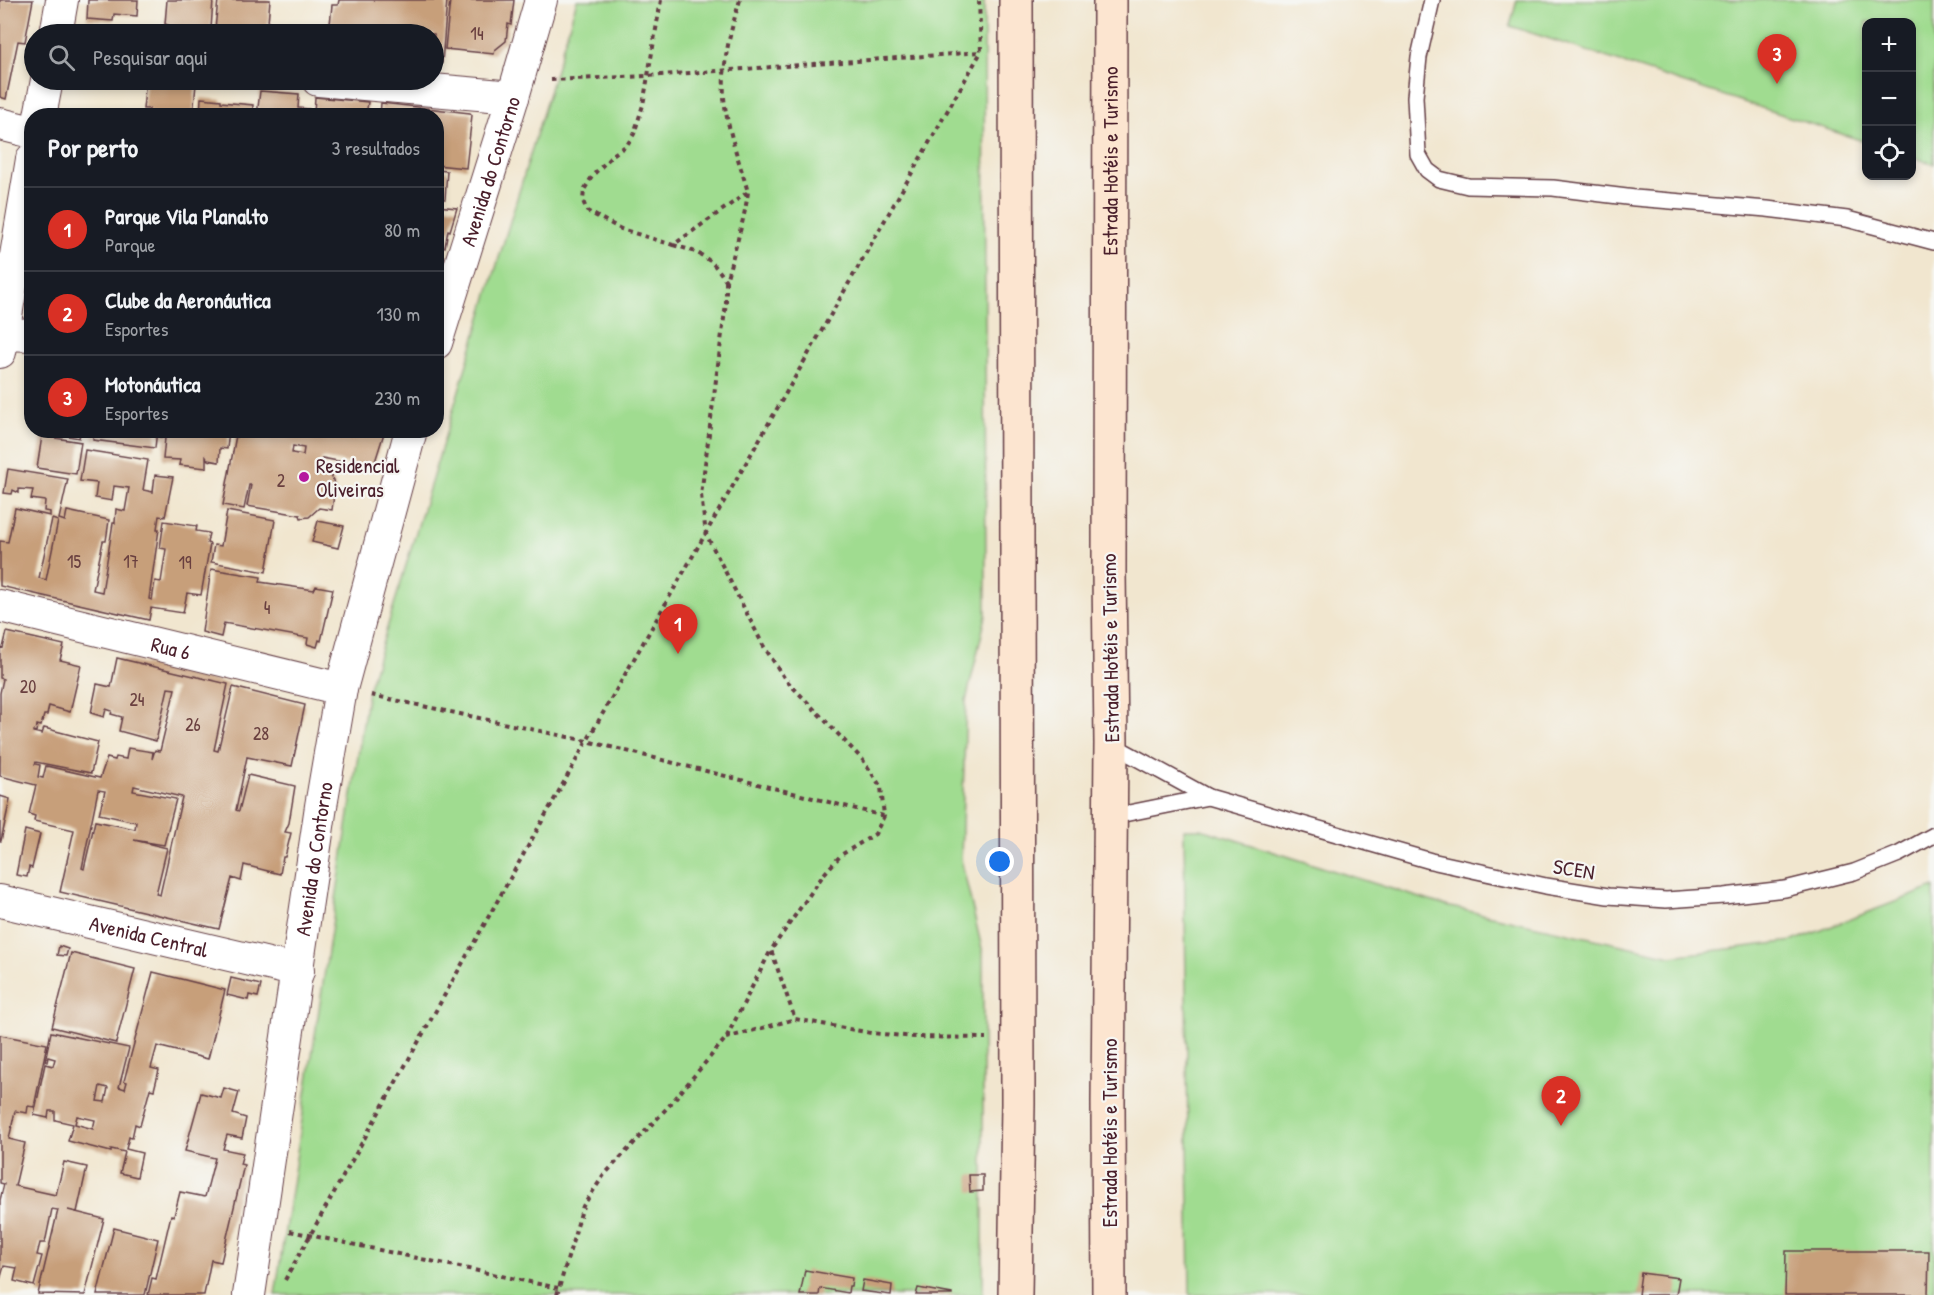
<!DOCTYPE html>
<html lang="pt">
<head>
<meta charset="utf-8">
<style>
  body { margin:0; font-family:"Patrick Hand",sans-serif; background:#20242c; color:#f1f3f6 }
  .controls { position:absolute; right:18px; top:18px; display:grid; overflow:hidden; border-radius:12px; box-shadow:0 3px 9px #0003 }
  .controls button { width:54px; height:54px; display:grid; place-items:center; padding:0; border:0; border-bottom:2px solid #363941; background:#171b24; color:#f1f3f6; font:30px sans-serif }
  .you { position:absolute; left:1000px; top:862px; width:21px; height:21px; margin:-15px; border:4px solid #fff; border-radius:50%; background:#1a73e8; box-shadow:0 0 0 9px #1a73e833 }
  .badge { display:grid; place-items:center; width:39px; height:39px; border-radius:50%; background:#d93025; color:#fff; font-size:20px; font-weight:700 }
  .pin { position:absolute; translate:-50% -50px; filter:drop-shadow(0 2px 3px #0008) }
  .pin::after { content:''; position:absolute; top:32px; width:21px; height:18px; background:inherit; clip-path:polygon(0 0,100% 0,50% 100%) }
  .list { margin:0; padding:0; list-style:none }
  h2 { display:flex; justify-content:space-between; align-items:center; height:78px; margin:0; padding:0 24px; font-size:26px }
  h2 small { font-size:20px; font-weight:400; color:#9ea1a6 }
  .list li { display:grid; grid-template-columns:39px 1fr auto; gap:18px; align-items:center; box-sizing:border-box; height:84px; padding:0 24px; border-top:2px solid #363941 }
  .list b { display:block; font-size:22px; white-space:nowrap }
  .list p { margin:0; font-size:20px; white-space:nowrap; color:#9ea1a6 }
  .list em { font-size:20px; font-style:normal; color:#9ea1a6 }
  .icon { flex:none; width:33px; height:33px; fill:none; stroke:currentColor; stroke-width:2; stroke-linecap:round; stroke-linejoin:round }
  .map { position:relative; flex:none; width:1934px; height:1295px; overflow:hidden }
  .search { position:absolute; background:#171b24; box-shadow:0 3px 9px #0003; left:24px; top:24px; width:420px; height:66px; display:flex; align-items:center; gap:15px; box-sizing:border-box; padding:0 21px; border-radius:33px; color:#9ea1a6; font-size:22px }
  .panel { position:absolute; background:#171b24; box-shadow:0 3px 9px #0003; left:24px; top:108px; width:420px; height:330px; border-radius:24px }
  .map>svg:first-child { display:block }
  .green { fill:#a0dc90; stroke:#757e5e; stroke-width:1.5 }
  .building { fill:#c79f7a; fill-rule:evenodd }
  .lines { fill:none; stroke-linecap:round; stroke-linejoin:round }
  .lane-casing { stroke:#633d44; stroke-width:18 }
  .street-casing { stroke:#633d44; stroke-width:34 }
  .secondary-casing { stroke:#633d44; stroke-width:36 }
  .path { stroke:#633d44; stroke-width:4; stroke-dasharray:4.5 4.5; stroke-linecap:butt }
  .lane { stroke:#fff; stroke-width:15 }
  .street { stroke:#fff; stroke-width:32 }
  .secondary { stroke:#fce5d0; stroke-width:33 }
  .poi-dot { fill:#b5179e; stroke:#f6f6f2; stroke-width:2 }
  .labels { text-anchor:middle; dominant-baseline:central; stroke-width:4.5; stroke-linejoin:round; paint-order:stroke }
  .number-label { font-size:18px; fill:#693f3f }
  .street-label { font-size:21px; fill:#4a1f2b; stroke:#f6f6f2 }
  .poi-label { font-size:21px; fill:#4a1f2b; stroke:#f6f6f2; text-anchor:start }
</style>
</head>
<body>
<div class="map">
<svg width="1934" height="1295" viewBox="0 0 1934 1295">
  <rect width="100%" height="100%" fill="#f6f6f2"/>
  <filter id="ink" filterUnits="userSpaceOnUse"><feTurbulence type="fractalNoise" baseFrequency=".0167" numOctaves="2"/><feDisplacementMap in="SourceGraphic" scale="12" xChannelSelector="R" yChannelSelector="G"/><feConvolveMatrix kernelMatrix="1 2 1 2 8 2 1 2 1" color-interpolation-filters="sRGB"/></filter>
  <filter id="wash" filterUnits="userSpaceOnUse"><feTurbulence type="fractalNoise" baseFrequency=".008" numOctaves="4" result="noise"/><feDisplacementMap in="SourceGraphic" scale="24" xChannelSelector="R" yChannelSelector="G"/><feGaussianBlur stdDeviation="1.35" result="paint"/><feColorMatrix in="noise" values="0 0 0 0 0 0 0 0 0 0 0 0 0 0 0 0 0 1.4 0 .05"/><feComposite in="paint" operator="in"/></filter>
  <g filter="url(#wash)">
    <rect width="100%" height="100%" fill="#f1e6cf"/>
    <g class="green">
      <polygon points="577,0 984,0 986,616 966,701 961,859 983,953 983,1295 275,1295 368,691"/>
      <polygon points="1517,0 1934,0 1934,164 1912,157 1912,22 1866,22 1866,142 1510,26"/>
      <polygon points="1184,829 1201,829 1446,906 1671,956 1793,941 1934,887 1934,1295 1190,1295"/>
    </g>
    <g id="blocks">
      <g class="building">
        <polygon points="0,0 33,0 25,42 18,41 6,99 0,97"/>
        <polygon points="88,0 138,0 137,16 114,14 113,21 87,19"/>
        <polygon points="167,0 213,0 211,29 208,29 208,34 168,34 168,25 165,24"/>
        <polygon points="218,0 270,0 267,34 226,34 225,30 215,29"/>
        <polygon points="339,0 447,0 442,63 434,62 434,34 329,34 332,5 338,5"/>
        <polygon points="450,0 514,0 511,25 508,24 506,41 495,50 494,54 445,49"/>
        <polygon points="146,80 196,84 193,116 149,116 149,109 143,109"/>
        <polygon points="260,91 299,94 298,108 309,109 309,116 257,116"/>
        <polygon points="315,97 368,102 366,116 314,114"/>
        <polygon points="201,98 221,100 221,102 253,105 252,116 200,116"/>
        <polygon points="381,103 470,113 472,115 466,168 436,165 436,116 380,116"/>
        <polygon points="436,170 447,171 445,199 436,199"/>
        <polygon points="436,206 457,208 450,231 448,230 445,247 440,247 439,252 436,252"/>
        <polygon points="36,430 81,430 79,438"/>
        <polygon points="94,430 157,430 155,448 93,440"/>
        <polygon points="160,430 229,430 227,449 220,448 219,462 208,460 206,457 206,468 179,465 180,460 163,459 165,438 159,437"/>
        <path d="M237,430H385L373,468L322,458L321,466L324,467L330,472L335,486L332,510L319,508L309,517L301,518L300,515L247,506L251,485H249L244,509L223,505ZM293,446L304,448L303,455L292,453Z"/>
        <polygon points="42,436 81,442 76,474 37,468"/>
        <path d="M85,450L148,460L143,490L153,492L155,475L173,477L165,517L159,516L157,529H159L149,599L152,600L155,581L161,582L166,549L160,548L164,521L197,526L196,531L209,533L207,543L210,544L201,595L187,593L183,613L151,608L149,620L0,586V541L8,542L15,508L50,516V512L44,511L45,501L31,499L33,490L19,489V493L13,490L12,494L4,493L8,469L68,479L59,519L65,521L67,511L109,520L106,541H103L93,590L102,592L113,523H115L116,509L125,511L129,488L114,486L112,501L95,498L97,483L80,481ZM52,519L58,521L46,580L39,578Z"/>
        <polygon points="227,511 275,520 266,572 211,562 214,545 221,546"/>
        <polygon points="318,521 344,526 338,548 312,542"/>
        <polygon points="211,569 261,577 260,582 314,590 316,586 333,589 321,641 319,640 317,647 307,644 308,638 224,623 221,637 202,632"/>
        <path d="M7,632L64,645L60,660L81,665L70,712L49,706L47,715H44L41,726L37,725L36,732L33,731V732L42,734L44,728L98,742L91,773L36,762L35,764L40,765L38,777L43,778L46,766L100,778L107,758L115,760L116,757L126,759L128,748L153,752L152,759L155,750L160,751L175,689L168,688L156,741L119,731L122,717L111,714L112,711L106,709L104,717L91,713L97,684L111,687L117,658L228,684L214,750L218,751L233,687L305,705L292,766L247,757L236,810L239,811L248,775L295,786L289,823L285,832L291,833L285,857H283L280,874L244,865L241,881L232,878L219,929L60,892L74,830L34,821L35,816L29,814L36,785L0,776V693L3,679L0,678V647L3,648ZM134,786L182,797L160,895L156,894L167,848L134,840L164,845L176,799L133,791ZM98,790L105,791L99,814L136,822L135,829L95,821L84,869L82,868Z"/>
        <polygon points="0,796 10,799 1,841 0,841"/>
        <polygon points="25,830 40,834 32,868 29,867 27,877 16,875"/>
        <polygon points="59,946 68,949 66,956 57,955"/>
        <polygon points="71,953 135,969 116,1043 52,1027"/>
        <path d="M153,972L225,990L208,1059L157,1046L151,1068L159,1070L154,1090L150,1089L140,1126L135,1124L132,1138L129,1137L126,1149L142,1153L137,1177L120,1173L125,1152L111,1149V1152L68,1141L73,1124L55,1120V1111H49L48,1118L34,1115L45,1064L53,1066L55,1059L48,1057L47,1062L45,1061L51,1032L129,1048L119,1087L125,1089L127,1082L124,1081ZM100,1086L108,1088L105,1102L97,1101ZM77,1116L95,1120L93,1129L75,1124Z"/>
        <polygon points="231,978 261,985 258,997 249,995 248,1000 227,995"/>
        <polygon points="0,1035 47,1044 34,1107 28,1106 27,1113 15,1111 9,1139 25,1143 15,1186 56,1195 64,1162 87,1167 77,1212 68,1210 104,1219 85,1295 38,1294 58,1210 52,1209 45,1243 40,1243 37,1255 42,1256 34,1286 14,1281 17,1268 4,1266 0,1280 0,1200 4,1184 0,1183"/>
        <polygon points="224,1088 239,1092 233,1114 246,1118 242,1138 227,1135 223,1149 243,1153 240,1164 244,1165 221,1262 211,1260 204,1295 148,1295 152,1278 156,1279 171,1215 174,1216 180,1192 205,1197 215,1158 185,1151 201,1093 221,1098"/>
        <polygon points="969,1175 983,1175 983,1191 970,1192"/>
        <polygon points="114,1228 158,1239 145,1295 97,1295"/>
        <polygon points="1786,1251 1929,1251 1928,1295 1785,1295"/>
        <polygon points="805,1270 852,1278 851,1286 849,1286 848,1293 820,1288 819,1295 800,1295"/>
        <polygon points="1641,1273 1679,1278 1676,1295 1638,1295"/>
        <polygon points="863,1280 892,1285 891,1295 861,1291"/>
        <polygon points="918,1288 952,1294 952,1295 916,1295"/>
      </g>
    </g>
  </g>
  <g filter="url(#ink)">
    <use href="#blocks" fill-opacity="0" stroke="#633d44" stroke-width="1.5"/>
    <g class="lines">
      <g class="lane-casing">
        <g id="lane">
          <polyline points="1432,0 1419,57 1415,97 1418,154 1427,170 1439,179 1468,186 1553,188 1635,198 1767,209 1847,219 1934,242"/>
          <polyline points="1111,744 1208,797 1431,861 1546,886 1608,896 1666,900 1724,896 1785,889 1854,872 1899,854 1934,835"/>
          <polyline points="1109,817 1208,797"/>
        </g>
      </g>
      <g class="street-casing">
        <g id="street">
          <polyline points="56,34 62,0"/>
          <polyline points="318,80 513,97"/>
          <polyline points="40,116 47,80"/>
          <polyline points="0,124 32,132"/>
          <polyline points="3,334 32,335"/>
          <path id="s1" d="M436,343L513,97L541,0"/>
          <polyline points="0,352 32,159"/>
          <path id="s2" d="M0,606L341,689"/>
          <path id="s3" d="M0,901L298,971"/>
          <path id="s4" d="M249,1295L321,806L341,689L411,430"/>
        </g>
      </g>
      <g class="secondary-casing">
        <g id="secondary">
          <polyline points="1015,1295 1018,1104 1016,0"/>
          <path id="s5" d="M1109,1295L1108,1102L1111,744L1109,572L1110,0"/>
        </g>
      </g>
      <g class="path">
        <path d="M661,0L643,105L634,134L627,145L614,154L593,175L584,190L583,201L587,211L621,229L673,245L748,192C740,164 726,125 724,97C722,63 730,32 740,0"/>
        <polyline points="551,80 647,76 981,52"/>
        <path d="M673,245C700,252 712,258 726,281C734,251 744,223 748,192"/>
        <polyline points="726,281 726,303 701,495 706,534 763,645 785,679 863,760 881,787 884,816 875,834 841,855 824,874 771,950 795,1019 871,1033 915,1037 986,1038"/>
        <polyline points="371,695 587,741 884,816"/>
        <polyline points="726,1038 795,1019"/>
        <polyline points="290,1231 558,1288"/>
        <polyline points="285,1280 587,741 981,52 979,0"/>
        <polyline points="557,1295 583,1206 604,1175 668,1107 726,1038 771,950"/>
      </g>
      <use href="#lane" class="lane"/>
      <use href="#street" class="street"/>
      <use href="#secondary" class="secondary"/>
    </g>
  </g>
  <circle class="poi-dot" cx="304" cy="477" r="6"/>
  <g class="labels">
    <g class="number-label">
      <text x="477" y="33">14</text>
      <text x="281" y="480">2</text>
      <text x="74" y="561">15</text>
      <text x="131" y="561">17</text>
      <text x="185" y="562">19</text>
      <text x="267" y="607">4</text>
      <text x="28" y="686">20</text>
      <text x="137" y="699">24</text>
      <text x="193" y="724">26</text>
      <text x="261" y="733">28</text>
    </g>
    <g class="street-label">
      <text stroke="none"><textPath href="#s5" startOffset="1134">Estrada Hotéis e Turismo</textPath></text>
      <text stroke="none"><textPath href="#s1" startOffset="180">Avenida do Contorno</textPath></text>
      <text stroke="none"><textPath href="#s2" startOffset="176">Rua 6</textPath></text>
      <text transform="translate(1110 648) rotate(-91)">Estrada Hotéis e Turismo</text>
      <text stroke="none"><textPath href="#s4" startOffset="441">Avenida do Contorno</textPath></text>
      <text transform="translate(1574 869) rotate(9)">SCEN</text>
      <text stroke="none"><textPath href="#s3" startOffset="153">Avenida Central</textPath></text>
      <text transform="translate(1109 1133) rotate(-90)">Estrada Hotéis e Turismo</text>
    </g>
    <g class="poi-label">
      <text x="316" y="465">Residencial<tspan x="316" dy="24">Oliveiras</tspan></text>
    </g>
  </g>
</svg>
<div class="controls">
<button>+</button>
<button>−</button>
<button><svg class="icon" aria-label="locate" viewBox="0 0 24 24"><circle cx="12" cy="12" r="6"/><path d="M12 2v4M12 18v4M2 12h4M18 12h4"/></svg></button>
</div>
<div class="you"></div>
<div class="pin badge" style="left:678px;top:654px">1</div>
<div class="pin badge" style="left:1561px;top:1126px">2</div>
<div class="pin badge" style="left:1777px;top:84px">3</div>
<div class="search"><svg class="icon" aria-label="search" viewBox="0 0 24 24"><circle cx="10" cy="10" r="6"/><path d="M15 15l6 6"/></svg>Pesquisar aqui</div>
<section class="panel">
<h2>Por perto<small>3 resultados</small></h2>
<ul class="list">
<li><span class="badge">1</span><div><b>Parque Vila Planalto</b><p>Parque</p></div><em>80 m</em></li>
<li><span class="badge">2</span><div><b>Clube da Aeronáutica</b><p>Esportes</p></div><em>130 m</em></li>
<li><span class="badge">3</span><div><b>Motonáutica</b><p>Esportes</p></div><em>230 m</em></li>
</ul>
</section>
</div>
</body>
</html>
